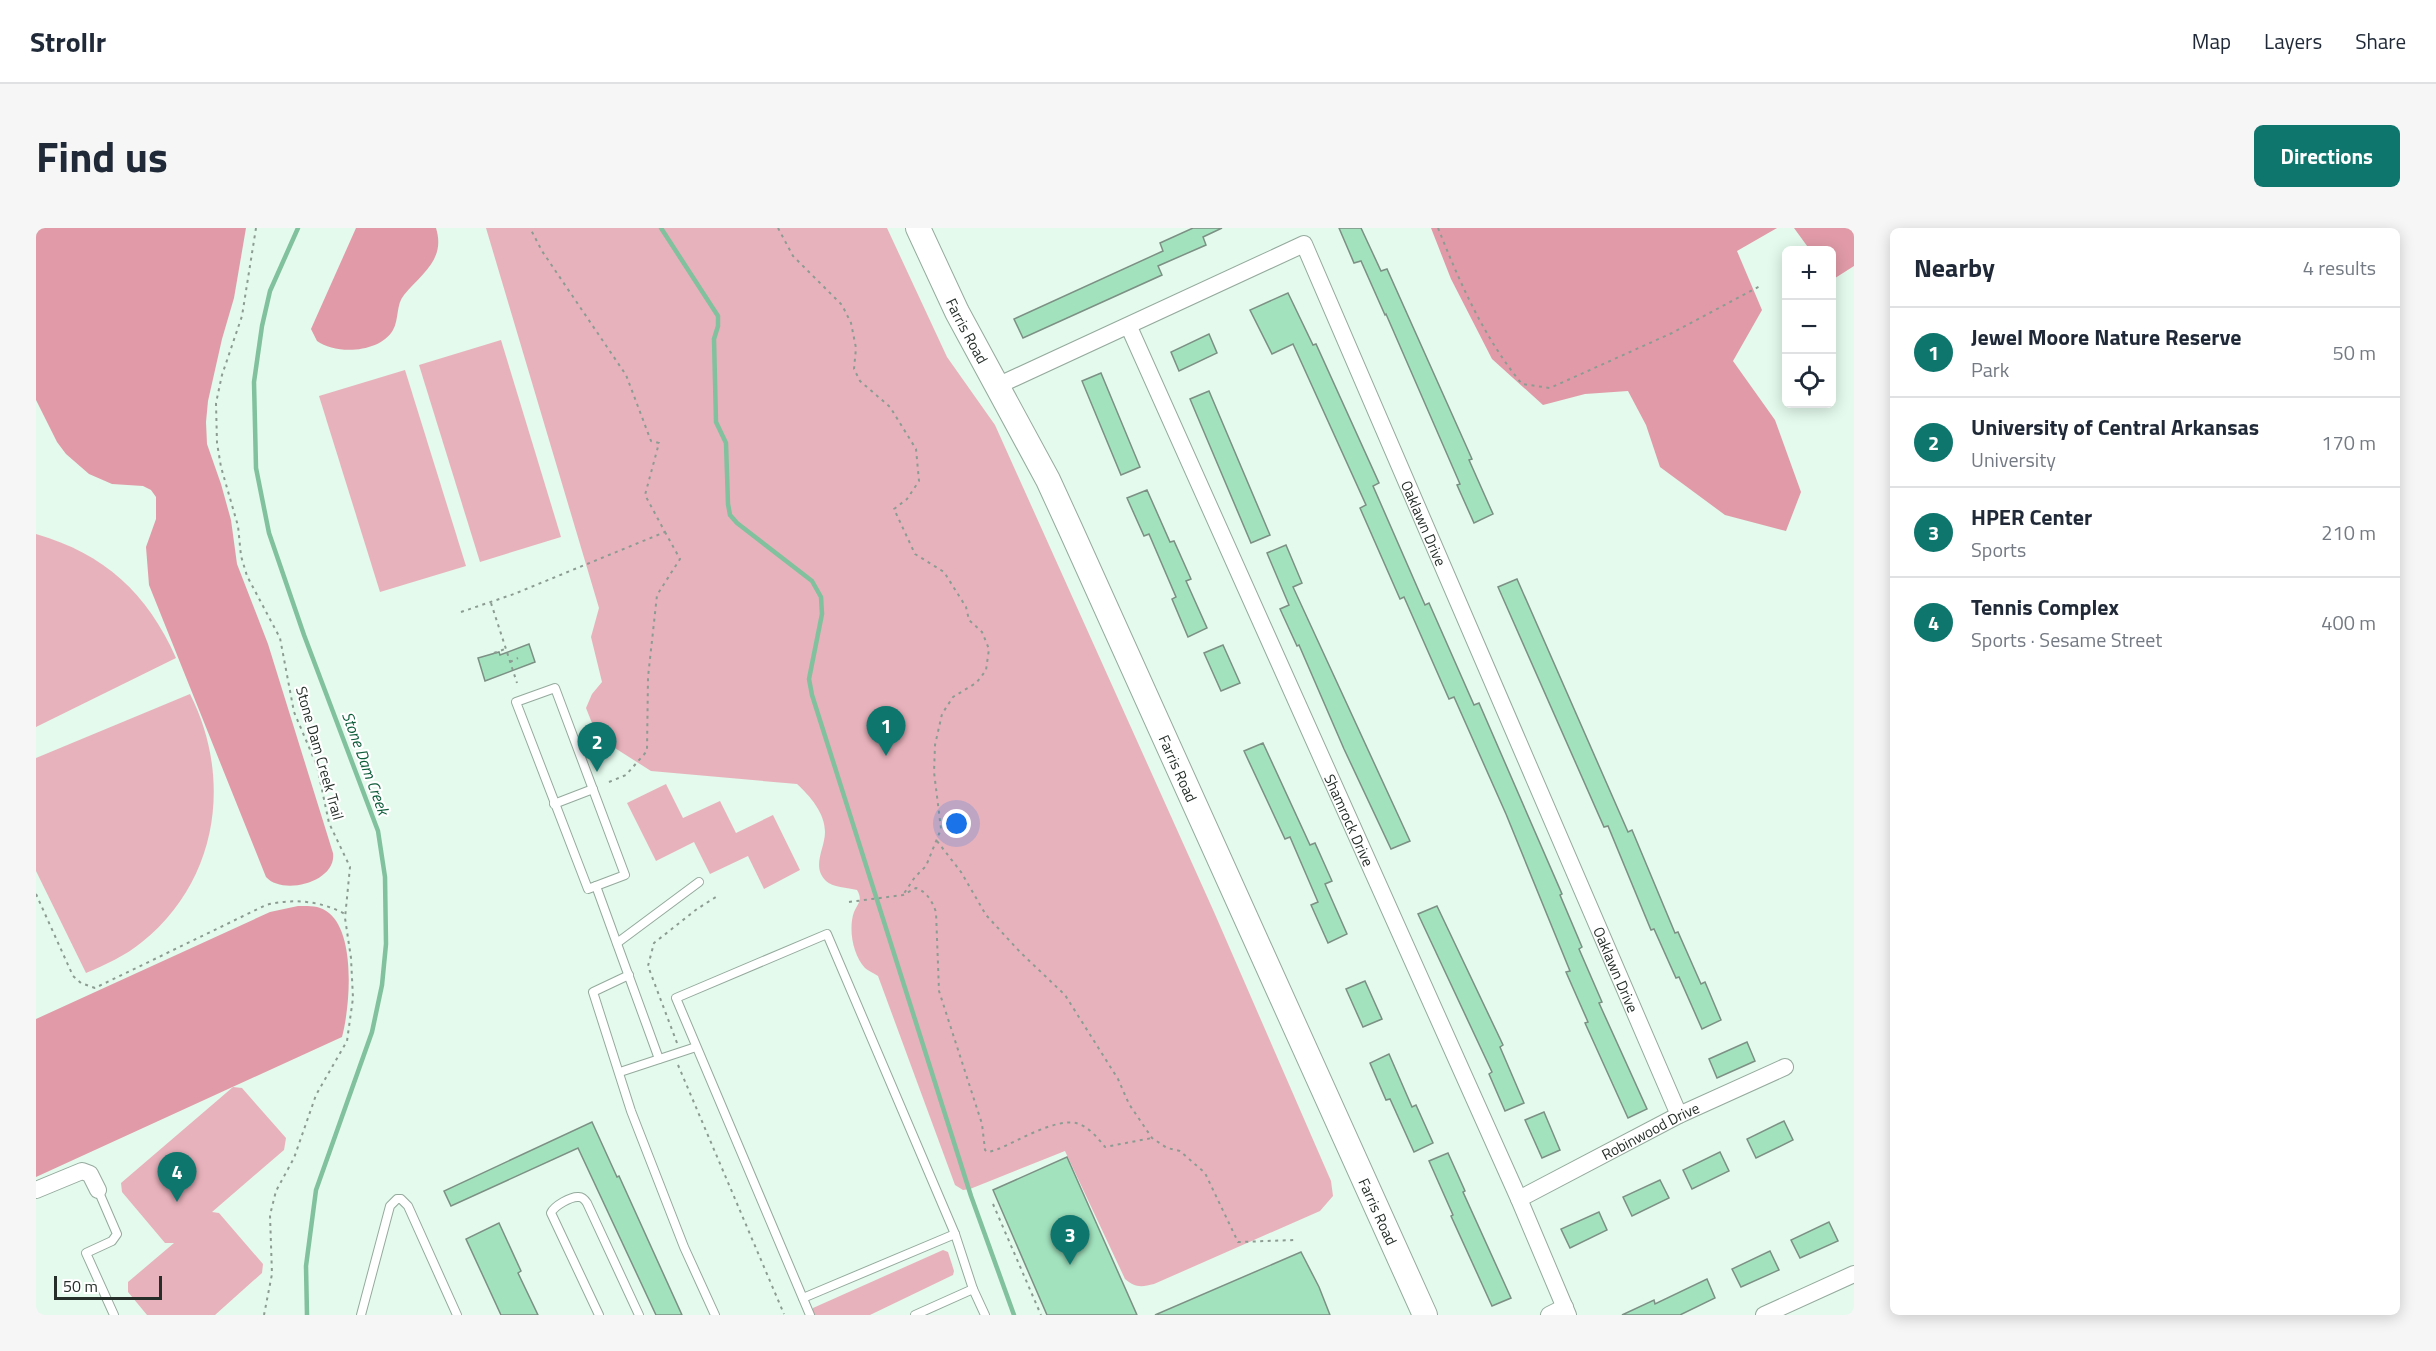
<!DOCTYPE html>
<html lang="en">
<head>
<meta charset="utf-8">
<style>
  body { margin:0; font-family:"Titillium Web",sans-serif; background:#f6f6f7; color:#1f2937 }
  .controls { position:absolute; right:18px; top:18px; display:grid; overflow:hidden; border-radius:9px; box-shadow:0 3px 15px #0003 }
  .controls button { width:54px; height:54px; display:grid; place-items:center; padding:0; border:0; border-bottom:2px solid #e0e1e3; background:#fff; color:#1f2937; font:30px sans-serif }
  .scale { position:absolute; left:18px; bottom:15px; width:108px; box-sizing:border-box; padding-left:6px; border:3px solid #252e29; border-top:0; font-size:16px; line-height:21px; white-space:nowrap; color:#252e29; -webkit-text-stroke:4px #fff; paint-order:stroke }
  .you { position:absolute; left:921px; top:596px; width:21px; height:21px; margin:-15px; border:4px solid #fff; border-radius:50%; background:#1a73e8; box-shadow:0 0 0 9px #1a73e833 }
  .badge { display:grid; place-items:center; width:39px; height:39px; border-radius:50%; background:#0f766e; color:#fff; font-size:20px; font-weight:700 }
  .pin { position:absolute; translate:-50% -50px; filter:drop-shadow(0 2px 3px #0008) }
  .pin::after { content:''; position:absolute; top:32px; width:21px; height:18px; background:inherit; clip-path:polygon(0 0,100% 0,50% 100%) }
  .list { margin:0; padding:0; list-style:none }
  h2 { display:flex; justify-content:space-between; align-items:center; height:78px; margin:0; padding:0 24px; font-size:26px }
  h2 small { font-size:20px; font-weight:400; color:#747a83 }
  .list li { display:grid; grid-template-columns:39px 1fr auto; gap:18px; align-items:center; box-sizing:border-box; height:90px; padding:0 24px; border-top:2px solid #e0e1e3 }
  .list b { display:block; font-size:22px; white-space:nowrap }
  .list p { margin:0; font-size:20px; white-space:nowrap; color:#747a83 }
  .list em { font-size:20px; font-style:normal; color:#747a83 }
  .icon { flex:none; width:33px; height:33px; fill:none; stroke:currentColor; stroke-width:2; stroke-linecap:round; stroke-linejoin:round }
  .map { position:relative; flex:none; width:1818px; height:1087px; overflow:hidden; border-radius:9px }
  header { display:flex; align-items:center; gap:36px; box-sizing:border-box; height:84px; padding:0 30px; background:#fff; border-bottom:2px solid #e0e1e3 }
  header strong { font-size:28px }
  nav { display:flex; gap:33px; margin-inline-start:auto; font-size:21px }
  .intro { display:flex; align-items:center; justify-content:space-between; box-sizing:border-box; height:144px; padding:0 36px }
  h1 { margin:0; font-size:42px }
  .button { padding:15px 27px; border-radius:9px; background:#0f766e; color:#fff; font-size:21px; font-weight:700 }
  main { display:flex; gap:36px; padding:0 36px }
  aside { flex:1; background:#fff; border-radius:9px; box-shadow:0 3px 15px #0003 }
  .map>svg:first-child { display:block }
  .green { fill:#e8b2bc }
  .forest { fill:#e19ba8 }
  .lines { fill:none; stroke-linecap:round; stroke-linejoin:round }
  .stream { stroke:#81c19d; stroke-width:4.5 }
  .building { fill:#a2e3be; stroke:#7c9084; stroke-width:1.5 }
  .lane-casing { stroke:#95aa9d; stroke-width:10 }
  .street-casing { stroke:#95aa9d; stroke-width:18 }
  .secondary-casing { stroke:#95aa9d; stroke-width:26 }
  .path { stroke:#8c9c92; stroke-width:2; stroke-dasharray:3 4.5; stroke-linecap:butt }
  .lane { stroke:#fff; stroke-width:8 }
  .street { stroke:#fff; stroke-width:16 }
  .secondary { stroke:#fff; stroke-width:24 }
  .labels { text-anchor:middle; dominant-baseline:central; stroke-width:4.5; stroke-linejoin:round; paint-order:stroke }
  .street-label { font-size:15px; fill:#252e29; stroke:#fff }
  .water-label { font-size:16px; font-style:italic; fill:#0d5c3a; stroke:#fff }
</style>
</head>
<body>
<header>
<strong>Strollr</strong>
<nav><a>Map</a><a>Layers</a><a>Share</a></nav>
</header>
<div class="intro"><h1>Find us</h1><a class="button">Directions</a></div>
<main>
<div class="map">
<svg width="1818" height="1087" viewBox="0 0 1818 1087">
  <rect width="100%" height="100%" fill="#e3faec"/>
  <g class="green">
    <path d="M450,0H851L911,129L959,197L1178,684L1295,953L1297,968L1284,983L1118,1056C1106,1059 1099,1060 1089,1051L1029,923L934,961L927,962L919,957L842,748C838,745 832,743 829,740C817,727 812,701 818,684C822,675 827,672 821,662C812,660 796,659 790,653C775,638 789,621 789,604C789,585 774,568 761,556L615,543L571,515L558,500L550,480L556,466L566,454L555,409L563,380Z"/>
    <polygon points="465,112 525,309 444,334 383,137"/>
    <polygon points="369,142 430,338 344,364 283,168"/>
    <path d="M0,306C69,326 111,365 140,430L0,499Z"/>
    <path d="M154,466C197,551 182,653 106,714C89,728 69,737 50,745L0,643V530Z"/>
    <polygon points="630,556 647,590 684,573 700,605 737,587 764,642 728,661 712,628 674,646 658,614 620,633 591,575"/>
    <polygon points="197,859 206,860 250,910 248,922 176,984 183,985 227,1036 226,1045 179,1087 111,1087 92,1064 92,1054 138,1015 129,1015 86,964 85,955"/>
    <polygon points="907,1022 912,1024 918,1043 917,1047 834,1087 776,1087 777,1080"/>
  </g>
  <g class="forest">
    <path d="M0,0H210L198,70L186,111L172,173L170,194L171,216L185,256L195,292L201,336L232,416L297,625C301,654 247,668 230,649L113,357L110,319L120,291V269L115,262L107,258L76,256L53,246L30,226L21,214L0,172Z"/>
    <path d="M320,0H400C410,32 385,46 368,67C360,76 363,92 357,102C344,125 300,127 281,113L275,101Z"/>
    <polygon points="1395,0 1741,0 1701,23 1726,82 1697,133 1739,192 1765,264 1750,303 1689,287 1624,239 1610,197 1592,163 1549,166 1507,177 1456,131 1415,51"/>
    <polygon points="1758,0 1818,0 1818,38 1796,52 1796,22 1774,22"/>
    <path d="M262,678C272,678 284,677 293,685C320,707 314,779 306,809L0,949V791L234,684Z"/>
  </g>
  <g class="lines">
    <g class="stream">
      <polyline points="262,0 234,63 226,98 218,154 220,240 233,305 268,407 342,603 349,649 350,716 346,757 336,804 280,962 270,1038 271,1087"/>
      <polyline points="625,0 682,88 682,98 678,111 680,194 690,215 692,276 694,287 701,295 776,353 785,369 786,386 773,451 776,467 935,968 978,1087"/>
    </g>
  </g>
  <g class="building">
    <polygon points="1157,0 1186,0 1167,9 1170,17 1122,38 1126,47 987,110 978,91 1127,23 1124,15"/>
    <polygon points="1303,0 1325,0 1345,43 1351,41 1436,231 1433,232 1457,286 1438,295 1421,257 1424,256 1350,86 1349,87 1325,33 1318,35"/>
    <polygon points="1252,65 1277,117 1280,116 1343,255 1337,258 1389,377 1393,375 1438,477 1443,475 1526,666 1524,667 1546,719 1543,721 1566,774 1563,775 1611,881 1592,890 1549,795 1552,794 1530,744 1534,743 1470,586 1418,469 1413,471 1368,369 1364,371 1324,280 1330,277 1257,116 1236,126 1214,82"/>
    <polygon points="1173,106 1181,125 1143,143 1135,124"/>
    <polygon points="1065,145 1104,239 1085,247 1046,153"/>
    <polygon points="1173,163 1234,307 1215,315 1154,171"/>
    <polygon points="1111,262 1134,314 1138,313 1155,351 1150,353 1171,400 1152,409 1136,371 1140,369 1113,306 1108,308 1091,270"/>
    <polygon points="1250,317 1266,355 1257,359 1374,613 1355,621 1308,521 1263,417 1261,418 1244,381 1253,377 1231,325"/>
    <polygon points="1481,351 1592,604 1596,602 1639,705 1642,704 1665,756 1669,754 1685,792 1666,801 1643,749 1640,750 1618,701 1615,702 1572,598 1568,599 1462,359"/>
    <polygon points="493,416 499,434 449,453 442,430 463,424 464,427"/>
    <polygon points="1187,417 1204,455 1185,463 1168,425"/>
    <polygon points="1227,515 1274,617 1279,615 1296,653 1289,656 1311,706 1292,715 1275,677 1282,674 1254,609 1249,611 1208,523"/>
    <polygon points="1401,678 1467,817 1464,819 1488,875 1469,883 1453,846 1456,844 1382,686"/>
    <polygon points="1329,753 1346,791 1327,799 1310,761"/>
    <polygon points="1711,814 1719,833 1681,850 1673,831"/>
    <polygon points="1353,826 1376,879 1380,877 1397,915 1378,924 1354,871 1350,872 1334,835"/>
    <polygon points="1508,884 1524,922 1506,930 1489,892"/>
    <polygon points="1748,893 1757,912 1720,930 1711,911"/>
    <polygon points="556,894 581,949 583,948 646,1087 620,1087 542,920 415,978 408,963"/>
    <polygon points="1684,924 1693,943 1656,961 1647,942"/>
    <polygon points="1412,925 1429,963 1427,964 1475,1070 1456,1078 1415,988 1417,987 1393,933"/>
    <polygon points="1031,929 1101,1087 1011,1087 957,962"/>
    <polygon points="1624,952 1633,970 1596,988 1587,969"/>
    <polygon points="1563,984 1571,1002 1534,1020 1525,1001"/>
    <polygon points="1793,994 1802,1013 1764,1030 1755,1012"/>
    <polygon points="463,995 485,1043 482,1045 502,1087 465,1087 430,1011"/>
    <polygon points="1734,1023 1743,1042 1705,1059 1696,1041"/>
    <polygon points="1265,1024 1283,1059 1294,1087 1119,1087"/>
    <polygon points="1671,1051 1679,1070 1644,1087 1586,1087 1618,1072 1619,1076"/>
  </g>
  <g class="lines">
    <g class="lane-casing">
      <g id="lane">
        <polygon points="519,460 589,647 552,661 480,474"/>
        <polyline points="518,576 557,561"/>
        <polyline points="560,658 623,831"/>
        <polyline points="581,715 663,654"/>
        <polyline points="593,747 557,764 595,883 648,1019 679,1087"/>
        <polyline points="584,844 660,819"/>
        <polyline points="62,962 81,1006 76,1013 50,1025 78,1087"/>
        <polyline points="767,1070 919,1006"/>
        <polyline points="325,1087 354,978 361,971 365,971 372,978 421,1087"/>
        <path d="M563,1087L515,985C518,978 535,968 543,969C547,969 549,972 551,975L603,1087"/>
        <polyline points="774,1087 640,770 791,706 919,1006 937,1061 949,1087"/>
        <polyline points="879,1087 937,1061"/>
      </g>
    </g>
    <g class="street-casing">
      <g id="street">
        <path id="s1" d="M1093,99L1483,971L1532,1087"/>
        <path id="s2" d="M961,158L1268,16L1643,887"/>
        <polyline points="0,962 46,943 54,946 62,962"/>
        <path id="s3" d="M1483,971L1643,887L1749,839"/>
        <polyline points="1513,1087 1529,1079"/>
        <polyline points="1728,1087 1818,1046"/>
      </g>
    </g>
    <g class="secondary-casing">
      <g id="secondary">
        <path id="s4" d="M882,0L921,84L1012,252L1034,300L1389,1087"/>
      </g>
    </g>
    <g class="path">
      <polyline points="220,0 206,88 186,147 180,175 181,215 185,239 202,298 205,328 211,348 244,410 258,484 281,538 293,595 314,639 309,690 315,730 317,770 311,813 280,867 258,930 240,963 234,987 236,1046 228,1087"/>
      <polyline points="742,0 757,28 806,77 815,95 820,120 818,141 824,153 854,179 880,221 883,253 871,271 858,281 879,326 908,344 930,379 933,392 946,404 953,421 950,442 945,449 940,455 917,469 906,486 899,517 898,544 905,601 890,638 879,649 867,667"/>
      <path d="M1402,0C1424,55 1448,110 1486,156L1514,160L1636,105L1726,57"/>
      <polyline points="455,375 481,455"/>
      <polyline points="425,384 478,366 629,304 609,267 623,215 615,213 590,147 506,23 494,0"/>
      <polyline points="458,425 469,421"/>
      <polyline points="474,434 482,430"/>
      <polyline points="573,554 590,547 611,523 612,449 621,367 644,331 629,304"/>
      <polyline points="901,613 925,644 950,687 984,724 1029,767 1082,851 1093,876 1116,910 1131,920 1144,923 1169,945 1202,1014 1259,1012"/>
      <path d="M0,666L37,748L45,755L59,760L230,677C257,670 285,673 309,686"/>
      <path d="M813,674L867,667L880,660C891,664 896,673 900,684L903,763L946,896L949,922L952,924L960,922C982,913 1017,891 1040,895C1052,898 1062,910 1069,919L1116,910"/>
      <polyline points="641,815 612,738 618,715 661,681 683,667"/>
      <polyline points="642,837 748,1086"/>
      <polyline points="957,976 1005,1087"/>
    </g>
    <use href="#lane" class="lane"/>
    <use href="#street" class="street"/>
    <use href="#secondary" class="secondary"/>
  </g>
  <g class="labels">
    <g class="street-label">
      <text stroke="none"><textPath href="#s4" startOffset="114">Farris Road</textPath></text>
      <text stroke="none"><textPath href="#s2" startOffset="642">Oaklawn Drive</textPath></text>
      <text transform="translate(284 525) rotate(74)">Stone Dam Creek Trail</text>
      <text stroke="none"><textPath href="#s4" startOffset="600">Farris Road</textPath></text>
      <text stroke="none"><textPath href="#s1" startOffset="540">Shamrock Drive</textPath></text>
      <text stroke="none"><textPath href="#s2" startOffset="1128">Oaklawn Drive</textPath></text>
      <text stroke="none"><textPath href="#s3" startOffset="148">Robinwood Drive</textPath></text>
      <text stroke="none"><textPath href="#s4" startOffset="1086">Farris Road</textPath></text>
    </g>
    <g class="water-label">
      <text transform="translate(330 535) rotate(70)">Stone Dam Creek</text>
    </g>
  </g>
</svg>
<div class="controls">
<button>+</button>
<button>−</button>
<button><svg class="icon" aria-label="locate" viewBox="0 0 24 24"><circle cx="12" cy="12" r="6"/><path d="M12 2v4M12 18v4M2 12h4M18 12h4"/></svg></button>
</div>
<div class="scale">50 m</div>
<div class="you"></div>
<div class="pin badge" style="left:850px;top:528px">1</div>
<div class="pin badge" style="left:561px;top:544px">2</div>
<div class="pin badge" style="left:1034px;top:1037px">3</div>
<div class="pin badge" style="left:141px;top:974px">4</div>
</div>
<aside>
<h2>Nearby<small>4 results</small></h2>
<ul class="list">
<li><span class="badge">1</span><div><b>Jewel Moore Nature Reserve</b><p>Park</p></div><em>50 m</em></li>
<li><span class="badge">2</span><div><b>University of Central Arkansas</b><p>University</p></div><em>170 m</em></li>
<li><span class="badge">3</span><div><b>HPER Center</b><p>Sports</p></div><em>210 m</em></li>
<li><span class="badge">4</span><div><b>Tennis Complex</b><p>Sports · Sesame Street</p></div><em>400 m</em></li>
</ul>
</aside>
</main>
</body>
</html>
